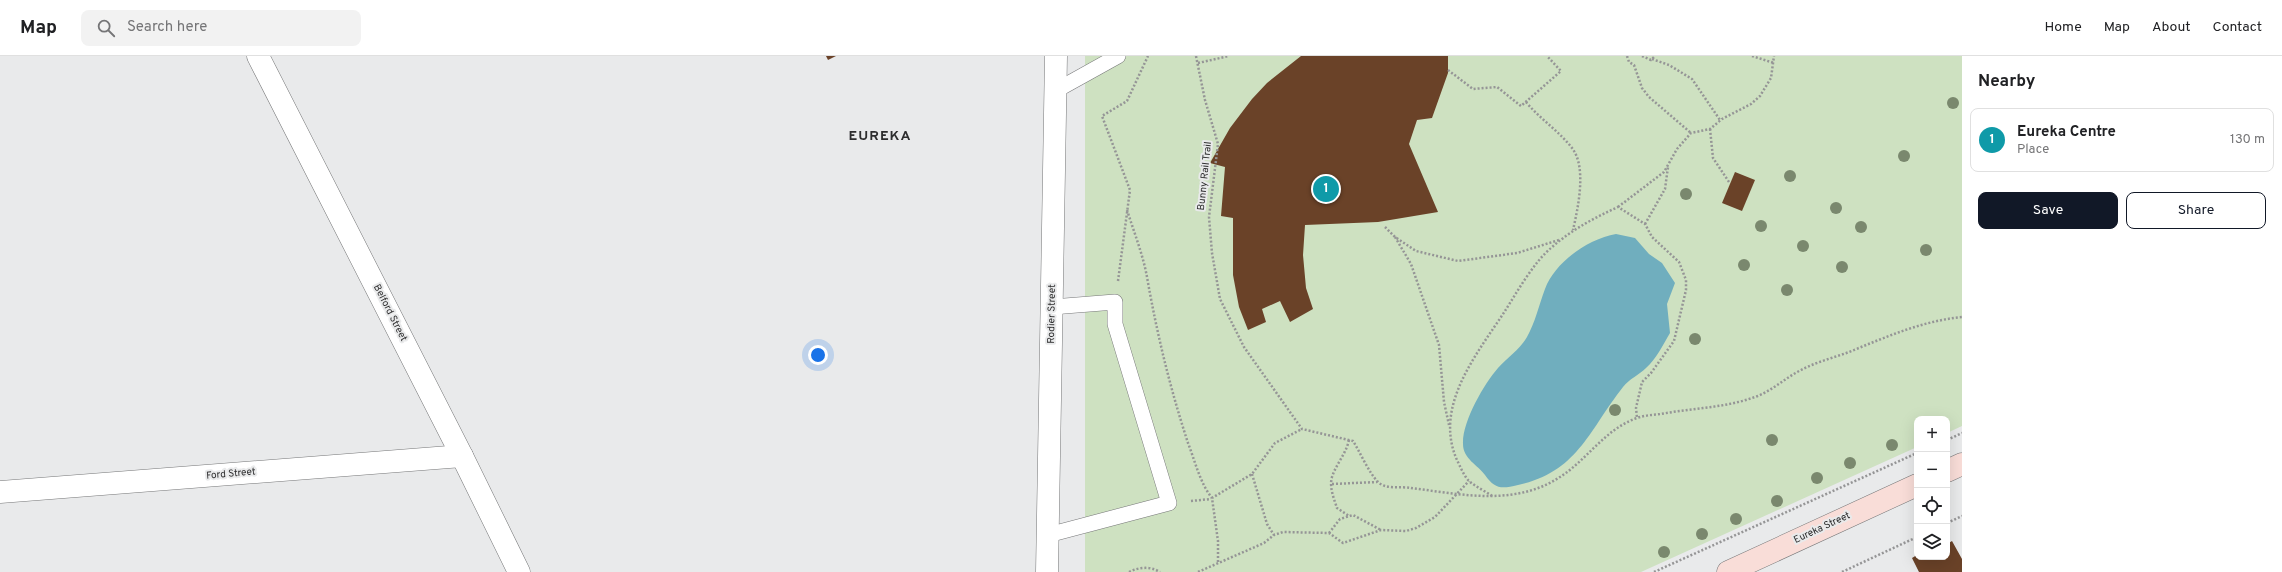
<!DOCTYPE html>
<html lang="en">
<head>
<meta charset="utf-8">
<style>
  body { margin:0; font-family:Overpass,sans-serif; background:#f2f2f2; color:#202124 }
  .controls { position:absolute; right:12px; bottom:12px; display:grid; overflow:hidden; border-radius:8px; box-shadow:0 4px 16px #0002 }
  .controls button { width:36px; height:36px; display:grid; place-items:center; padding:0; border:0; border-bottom:1px solid #e0e0e0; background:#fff; color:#202124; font:20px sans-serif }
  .you { position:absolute; left:818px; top:299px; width:14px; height:14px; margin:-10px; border:3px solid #fff; border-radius:50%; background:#1a73e8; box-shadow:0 0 0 6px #1a73e833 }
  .badge { display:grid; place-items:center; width:26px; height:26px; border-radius:50%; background:#111827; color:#fff; font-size:13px; font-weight:700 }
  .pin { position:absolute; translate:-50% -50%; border:2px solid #fff; box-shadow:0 1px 4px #0006 }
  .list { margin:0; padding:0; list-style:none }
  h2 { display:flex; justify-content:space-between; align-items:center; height:52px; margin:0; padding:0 16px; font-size:17px }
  h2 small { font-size:13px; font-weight:400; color:#757577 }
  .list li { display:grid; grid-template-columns:26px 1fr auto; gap:12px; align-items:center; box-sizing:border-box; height:64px; margin:0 8px 8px; padding:0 8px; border:1px solid #e0e0e0; border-radius:8px }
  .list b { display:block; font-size:15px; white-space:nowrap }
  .list p { margin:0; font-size:13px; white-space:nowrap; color:#757577 }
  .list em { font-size:13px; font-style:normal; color:#757577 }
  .actions { display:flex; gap:8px; padding:12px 16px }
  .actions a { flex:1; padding:9px 0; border:1px solid #111827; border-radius:8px; text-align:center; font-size:14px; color:#111827 }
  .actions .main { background:#111827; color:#fff }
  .icon { flex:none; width:22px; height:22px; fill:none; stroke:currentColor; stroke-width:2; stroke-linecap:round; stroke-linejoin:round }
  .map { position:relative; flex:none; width:1962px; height:516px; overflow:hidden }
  header { display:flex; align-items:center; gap:24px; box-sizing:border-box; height:56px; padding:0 20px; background:#fff; border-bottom:1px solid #e0e0e0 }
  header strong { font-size:19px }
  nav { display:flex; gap:22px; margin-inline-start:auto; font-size:14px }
  .search { width:280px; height:36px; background:#f2f2f2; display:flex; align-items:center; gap:10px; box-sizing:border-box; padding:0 14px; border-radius:8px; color:#757577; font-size:15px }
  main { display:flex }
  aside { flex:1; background:#fff }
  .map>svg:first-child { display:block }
  .green { fill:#cee1c1 }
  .water { fill:#70aebe }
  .building { fill:#6a4228 }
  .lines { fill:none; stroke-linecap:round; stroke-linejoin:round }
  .lane-casing { stroke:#767778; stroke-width:16 }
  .street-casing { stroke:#767778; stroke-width:23 }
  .secondary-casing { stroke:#767778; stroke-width:23 }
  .path { stroke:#959596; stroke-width:2.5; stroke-dasharray:2 2; stroke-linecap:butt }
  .lane { stroke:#fff; stroke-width:15 }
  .street { stroke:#fff; stroke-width:22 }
  .secondary { stroke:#f9ddd8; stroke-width:22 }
  .tree { fill:#7a886e }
  .labels { text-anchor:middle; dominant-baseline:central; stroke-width:4; stroke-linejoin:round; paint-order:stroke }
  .street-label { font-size:10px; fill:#2d2d2e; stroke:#e9eaeb }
  .district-label { font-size:14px; font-weight:bold; letter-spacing:1px; fill:#2d2d2e; stroke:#e9eaeb }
</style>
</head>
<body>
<header>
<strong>Map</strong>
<div class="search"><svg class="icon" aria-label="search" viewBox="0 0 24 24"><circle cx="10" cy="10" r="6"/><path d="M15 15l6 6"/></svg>Search here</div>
<nav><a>Home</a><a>Map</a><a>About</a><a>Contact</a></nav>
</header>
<main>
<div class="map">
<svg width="1962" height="516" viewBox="0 0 1962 516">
  <rect width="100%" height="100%" fill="#e9eaeb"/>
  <polygon class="green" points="1085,0 1962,0 1962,370 1947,377 1947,363 1917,363 1917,391 1641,516 1085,516"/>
  <path class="water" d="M1616,178L1635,182L1649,198L1662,207L1675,227L1667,248L1670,277C1663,289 1656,303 1646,312C1639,319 1629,323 1623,331C1589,374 1578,416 1518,429C1501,433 1495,433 1485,419C1478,409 1463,403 1463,388C1462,366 1484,328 1498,312C1507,302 1520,293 1527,281C1535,267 1539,249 1545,233C1555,206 1588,183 1616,178Z"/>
  <g class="building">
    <polygon points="826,0 836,0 828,4"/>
    <polygon points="1301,0 1448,0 1448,17 1432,62 1417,64 1409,88 1438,156 1378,166 1305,169 1303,199 1306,232 1313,253 1290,266 1280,245 1262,253 1266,266 1248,274 1239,251 1233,219 1233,162 1221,160 1225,111 1210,107 1230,72 1252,43 1267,27"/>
    <polygon points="1735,116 1755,124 1742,155 1722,147"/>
    <polygon points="1952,485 1962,503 1962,516 1919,516 1912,502 1917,499 1917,501 1947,501 1947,488"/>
  </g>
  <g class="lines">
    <g class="lane-casing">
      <g id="lane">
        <polyline points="1055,35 1118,0"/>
        <polyline points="1048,479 1169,447 1115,268 1115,246 1052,251"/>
      </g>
    </g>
    <g class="street-casing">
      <g id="street">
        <polyline points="258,0 462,400 519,516"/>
        <polyline points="0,436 462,400"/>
        <polyline points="1047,516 1056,0"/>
      </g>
    </g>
    <g class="secondary-casing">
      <g id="secondary">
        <polyline points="1947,415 1962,408"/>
        <polyline points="1728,516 1917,429"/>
      </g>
    </g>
    <g class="path">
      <path d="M1196,0L1205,44L1218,88L1209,161L1212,197L1220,243L1244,291L1302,373L1353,385C1360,396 1369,417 1378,426C1386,434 1401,430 1411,432C1460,438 1514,451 1560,421C1587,404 1605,373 1637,362C1645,359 1653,359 1661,358C1692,352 1725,352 1755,341C1772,335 1785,322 1801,314C1816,306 1833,302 1849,296C1886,281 1922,265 1962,261"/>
      <polyline points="1627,0 1629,6 1634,9 1642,32 1649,41 1691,77"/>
      <polyline points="1642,0 1651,4 1655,0"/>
      <polyline points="1752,0 1774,7"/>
      <polyline points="1652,3 1669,9 1692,23 1720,64"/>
      <polyline points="1198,7 1229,0"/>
      <polyline points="1448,14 1473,33 1497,31 1521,50 1561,15 1547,0"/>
      <path d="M1526,46C1540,63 1559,75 1572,92C1587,111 1578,152 1573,174"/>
      <polyline points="1710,73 1713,102 1729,126"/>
      <polyline points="1618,151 1664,116 1677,93 1691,77 1710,73 1722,63 1751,48 1760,40 1771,22 1774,0"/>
      <path d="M1127,154C1134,176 1143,199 1147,221C1157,278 1170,332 1188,387C1195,405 1200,427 1212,442"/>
      <polyline points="1645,168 1665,133 1668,111"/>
      <polyline points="1385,171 1395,181 1416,195 1458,205 1517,197 1559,184"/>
      <polyline points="1395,181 1411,208 1439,289 1444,346 1449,369"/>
      <polyline points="1118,225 1130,134 1102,60 1127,45 1148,0"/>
      <path d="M1349,384C1346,398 1336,408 1332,421C1329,431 1334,443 1337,452L1349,460"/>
      <polyline points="1947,384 1962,377"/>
      <polyline points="1252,418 1267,468 1274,479"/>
      <polyline points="1332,428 1377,426"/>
      <path d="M1492,440C1485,435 1476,431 1469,425C1464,420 1460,410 1457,404C1433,350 1477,298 1505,255C1517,236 1534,206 1551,192C1571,174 1594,162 1618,151L1645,168L1652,181L1679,206L1686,224V234L1674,285L1651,317L1642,326L1636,352L1637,362"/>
      <polyline points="1191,445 1211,443"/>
      <polyline points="1947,467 1962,460"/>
      <polyline points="1329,477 1340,463 1353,459 1381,474"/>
      <polyline points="1218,506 1218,485 1212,442 1252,418 1275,387 1302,373"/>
      <path d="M1129,516C1139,511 1150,510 1160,516"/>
      <polyline points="1198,516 1264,487 1274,479 1283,476 1329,477 1343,487 1381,474 1406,475 1416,472 1435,461 1469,425"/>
      <polyline points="1654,516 1917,397"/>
      <polyline points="1842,516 1917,481"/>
    </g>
    <use href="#lane" class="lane"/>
    <use href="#street" class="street"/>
    <use href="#secondary" class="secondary"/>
  </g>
  <g class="tree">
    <circle cx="1953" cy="47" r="6"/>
    <circle cx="1904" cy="100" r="6"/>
    <circle cx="1790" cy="120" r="6"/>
    <circle cx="1686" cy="138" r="6"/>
    <circle cx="1836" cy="152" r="6"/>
    <circle cx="1761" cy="170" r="6"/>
    <circle cx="1861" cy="171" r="6"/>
    <circle cx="1803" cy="190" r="6"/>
    <circle cx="1926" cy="194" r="6"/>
    <circle cx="1744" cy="209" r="6"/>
    <circle cx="1842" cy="211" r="6"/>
    <circle cx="1787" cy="234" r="6"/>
    <circle cx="1695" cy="283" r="6"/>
    <circle cx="1615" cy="354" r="6"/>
    <circle cx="1772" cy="384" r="6"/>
    <circle cx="1892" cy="389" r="6"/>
    <circle cx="1850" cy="407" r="6"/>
    <circle cx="1817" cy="422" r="6"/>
    <circle cx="1777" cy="445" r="6"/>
    <circle cx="1736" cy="463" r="6"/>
    <circle cx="1702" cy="478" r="6"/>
    <circle cx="1664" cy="496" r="6"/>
  </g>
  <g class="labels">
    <g class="street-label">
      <text transform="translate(1205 120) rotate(-84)">Bunny Rail Trail</text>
      <text transform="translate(390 257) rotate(63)">Belford Street</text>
      <text transform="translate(1052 258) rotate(-89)">Rodier Street</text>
      <text transform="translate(231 418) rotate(-5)">Ford Street</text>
      <text transform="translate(1822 472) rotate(-25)">Eureka Street</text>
    </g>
    <g class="district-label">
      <text x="880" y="80">EUREKA</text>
    </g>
  </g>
</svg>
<div class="controls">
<button>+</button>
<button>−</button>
<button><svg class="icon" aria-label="locate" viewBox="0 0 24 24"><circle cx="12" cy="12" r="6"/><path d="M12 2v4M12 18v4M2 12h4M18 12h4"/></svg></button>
<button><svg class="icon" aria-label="layers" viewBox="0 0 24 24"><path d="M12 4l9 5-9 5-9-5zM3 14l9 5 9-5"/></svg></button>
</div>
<div class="you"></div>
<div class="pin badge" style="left:1326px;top:133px;background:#0f9aa8">1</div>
</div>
<aside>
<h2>Nearby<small></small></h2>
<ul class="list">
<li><span class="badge" style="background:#0f9aa8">1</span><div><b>Eureka Centre</b><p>Place</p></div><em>130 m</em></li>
</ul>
<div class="actions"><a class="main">Save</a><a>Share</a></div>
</aside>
</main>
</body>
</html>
